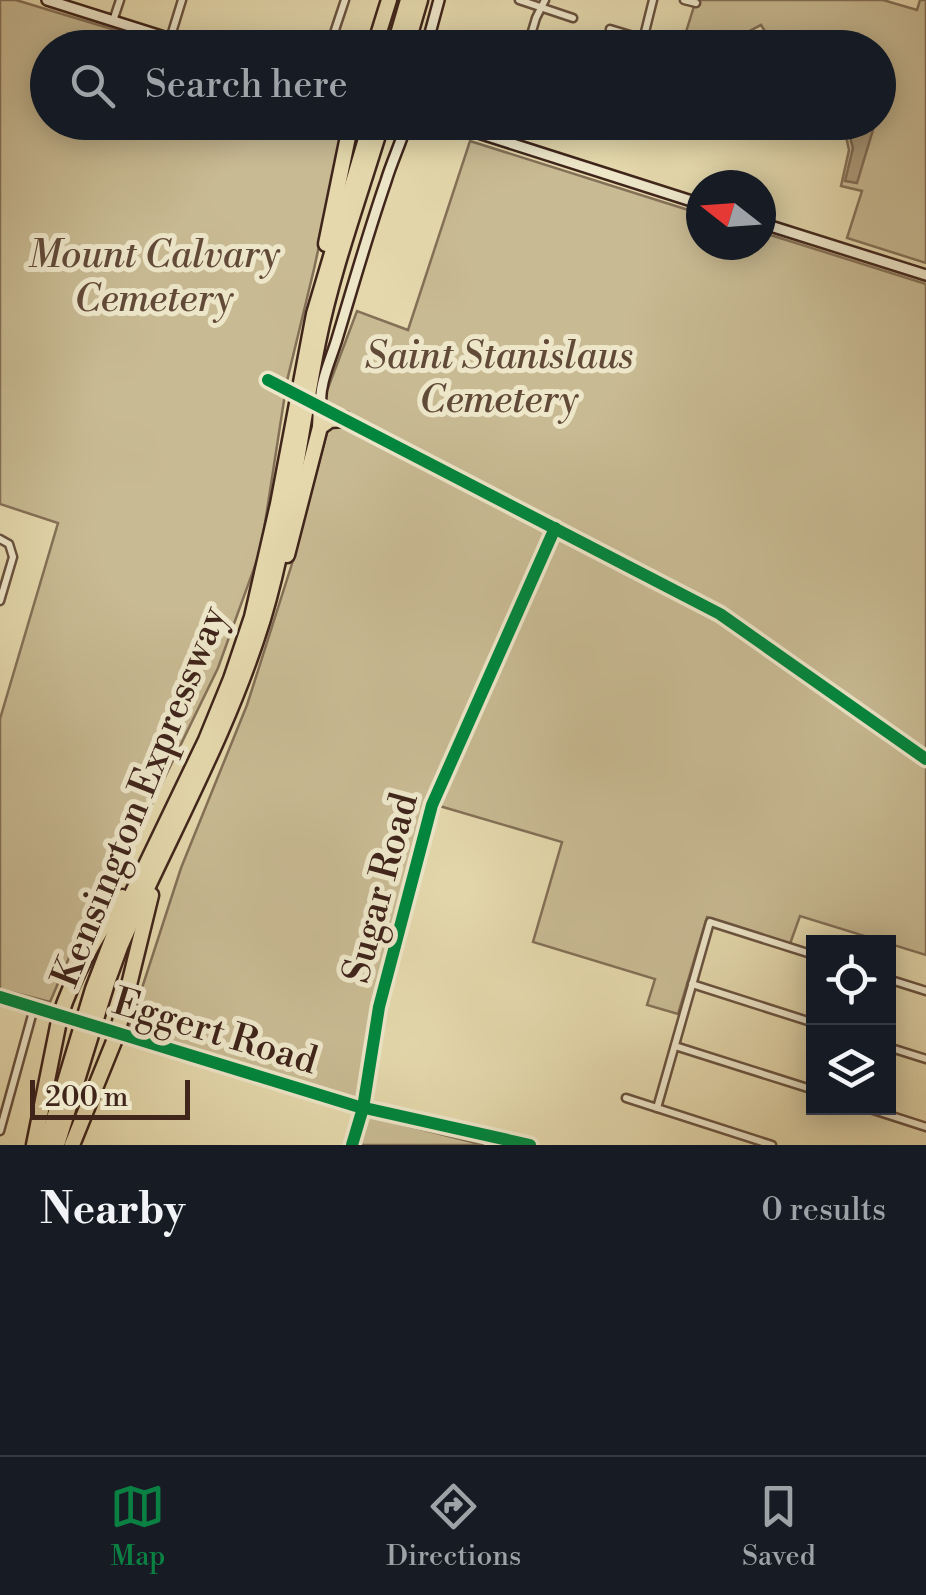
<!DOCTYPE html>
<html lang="en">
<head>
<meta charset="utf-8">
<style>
  body { margin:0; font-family:"Libre Bodoni",serif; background:#242831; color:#f1f3f6 }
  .controls { position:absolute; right:30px; bottom:30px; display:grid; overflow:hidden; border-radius:0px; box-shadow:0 5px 25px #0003 }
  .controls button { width:90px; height:90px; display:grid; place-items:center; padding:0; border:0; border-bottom:2px solid #363941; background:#171b24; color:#f1f3f6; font:50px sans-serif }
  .compass { position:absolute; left:686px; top:170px; width:90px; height:90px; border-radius:50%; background:#171b24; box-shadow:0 5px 25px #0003; rotate:287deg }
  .scale { position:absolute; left:30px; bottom:25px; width:160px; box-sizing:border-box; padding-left:10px; border:5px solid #40251b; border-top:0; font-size:28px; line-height:35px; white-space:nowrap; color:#40251b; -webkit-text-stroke:8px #ede6c9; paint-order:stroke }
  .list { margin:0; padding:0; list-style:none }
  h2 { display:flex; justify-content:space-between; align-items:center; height:130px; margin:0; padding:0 40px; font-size:42px }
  h2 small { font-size:32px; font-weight:400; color:#9ea1a6 }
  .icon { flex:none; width:55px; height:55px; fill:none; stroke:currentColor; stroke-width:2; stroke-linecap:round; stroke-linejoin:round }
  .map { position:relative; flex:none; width:926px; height:1145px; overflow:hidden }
  .search { position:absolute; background:#171b24; box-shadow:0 5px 25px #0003; left:30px; right:30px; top:30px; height:110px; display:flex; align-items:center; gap:25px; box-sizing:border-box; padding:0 35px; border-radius:55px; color:#9ea1a6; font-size:38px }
  .sheet { height:310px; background:#171b24 }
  nav { display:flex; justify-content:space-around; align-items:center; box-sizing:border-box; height:140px; border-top:2px solid #363941; background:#171b24; font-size:28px; color:#9ea1a6 }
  nav a { display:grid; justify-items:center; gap:5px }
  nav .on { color:#0b8043 }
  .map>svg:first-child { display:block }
  .green { fill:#c8ba93; stroke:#847057; stroke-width:2.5 }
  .water { fill:#ac9b7b; stroke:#816c55; stroke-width:2.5 }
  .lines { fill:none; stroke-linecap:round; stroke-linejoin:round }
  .street-casing { stroke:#69523f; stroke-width:11 }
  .secondary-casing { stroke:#40251b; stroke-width:14 }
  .highway-casing { stroke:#40251b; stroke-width:19 }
  .street { stroke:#ede6c9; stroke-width:6 }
  .secondary { stroke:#ede6c9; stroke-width:9 }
  .highway { stroke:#e4d8ac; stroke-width:14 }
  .street-bridge-casing { stroke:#69523f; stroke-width:11; stroke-linecap:butt }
  .secondary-bridge-casing { stroke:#40251b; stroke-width:14; stroke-linecap:butt }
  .street-bridge { stroke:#ede6c9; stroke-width:6 }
  .secondary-bridge { stroke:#ede6c9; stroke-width:9 }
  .cycleway-casing { stroke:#ede6c9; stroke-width:19 }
  .cycleway { stroke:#00873e; stroke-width:12 }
  .labels { text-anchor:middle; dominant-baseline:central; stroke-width:10; stroke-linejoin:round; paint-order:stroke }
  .park-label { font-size:38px; font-style:italic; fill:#624a39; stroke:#ede6c9 }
  .street-label { font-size:38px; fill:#40251b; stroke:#ede6c9 }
</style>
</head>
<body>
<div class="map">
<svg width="926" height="1145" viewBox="0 0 926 1145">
  <rect width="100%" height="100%" fill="#e4d8ac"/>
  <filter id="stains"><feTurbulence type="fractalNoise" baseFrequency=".002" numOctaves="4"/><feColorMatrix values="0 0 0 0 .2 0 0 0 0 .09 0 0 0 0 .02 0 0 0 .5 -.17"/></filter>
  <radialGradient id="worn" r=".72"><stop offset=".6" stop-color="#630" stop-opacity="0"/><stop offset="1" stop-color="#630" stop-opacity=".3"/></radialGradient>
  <g class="green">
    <polygon points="0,0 16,0 171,47 48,48 48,122 346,123 314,269 287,381 261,549 218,668 132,845 74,946 50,1002 0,989 0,719 58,523 0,504"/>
    <polygon points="696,0 883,0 917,10 920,0 926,0 926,263 847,238 862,191 841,186 849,150 843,123 878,122 878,48 775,47 761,25 725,44 725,47 681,48"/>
    <polygon points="470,141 701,214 701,245 761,245 761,232 926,284 926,955 800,916 790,944 707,917 678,1014 647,1005 655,979 533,942 562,842 443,807 428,804 373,1013 357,1099 129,1028 181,868 247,705 291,567 328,429 325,396 357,311 408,330"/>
    <polygon points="368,1116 484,1145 360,1145"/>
  </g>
  <polygon class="water" points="846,123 875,123 857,183 845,181 853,148"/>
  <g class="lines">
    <g class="street-casing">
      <g id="street">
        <polyline points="519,0 573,18"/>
        <polyline points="684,0 696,3"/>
        <polyline points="113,21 120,0"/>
        <polyline points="610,29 673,48"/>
        <polyline points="170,39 182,0"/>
        <polyline points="495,43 509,48"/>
        <polyline points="329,48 345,0"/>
        <polyline points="527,48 536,18 545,0"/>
        <polyline points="641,48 653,0"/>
        <polyline points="590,122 615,130 619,122"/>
        <polyline points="268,380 286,389"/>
        <polyline points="0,539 9,544 13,557 0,601"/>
        <polyline points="888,979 926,991"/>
        <polyline points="692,984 814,1023"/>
        <polyline points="675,1046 814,1090"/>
        <polyline points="888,1047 926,1059"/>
        <polyline points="626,1098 772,1145"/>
        <polyline points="657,1108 710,922 814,955"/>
        <polyline points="867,1108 926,1127"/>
        <polyline points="0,1131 34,1008"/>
        <polyline points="352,1145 363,1108 379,1007 432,805 555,528"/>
      </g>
    </g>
    <g class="secondary-casing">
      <g id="secondary">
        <polyline points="47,0 199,48"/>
        <polyline points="426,48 439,0"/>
        <path d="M407,122C401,143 392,161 386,181C368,233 353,286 337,339C331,359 318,386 321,407L720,614L926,759"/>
        <polyline points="444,122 701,204"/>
        <polyline points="761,223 926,275"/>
        <polyline points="0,997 80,1022"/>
        <polyline points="94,1027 356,1106 530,1145"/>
      </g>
    </g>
    <g class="highway-casing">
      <g id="highway">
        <polyline points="374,48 389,0"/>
        <polyline points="394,48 408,0"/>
        <polyline points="406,48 420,0"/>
        <polyline points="326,244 351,122"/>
        <polyline points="320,427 330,420 344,419"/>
        <polyline points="287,555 320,427 321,407"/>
        <path d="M34,1145L60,1016C74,973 97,935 122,897"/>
        <polyline points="46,1145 93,989 120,919 206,740 231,679 252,617 278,504 314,314 371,122"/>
        <path d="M57,1145L108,980L120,947C168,838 228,733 263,619C290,529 299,434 318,342C333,268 360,195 382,122"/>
        <polyline points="72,1145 117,1034 151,895"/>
      </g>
    </g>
    <use href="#street" class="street"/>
    <use href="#secondary" class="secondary"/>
    <use href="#highway" class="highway"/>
    <g class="street-bridge-casing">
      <polyline id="street-bridge" points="286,389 315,404"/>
    </g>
    <g class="secondary-bridge-casing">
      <polyline id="secondary-bridge" points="80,1022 94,1027"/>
    </g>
    <use href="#street-bridge" class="street-bridge"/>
    <use href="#secondary-bridge" class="secondary-bridge"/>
    <g class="cycleway-casing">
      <g id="cycleway">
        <polyline points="268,380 720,614 926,759"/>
        <polyline points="0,997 356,1106 530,1145"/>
        <polyline points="352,1145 363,1108 379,1007 432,805 555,528"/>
      </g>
    </g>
    <use href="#cycleway" class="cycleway"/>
  </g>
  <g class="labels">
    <g class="park-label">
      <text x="154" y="255">Mount Calvary<tspan x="154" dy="44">Cemetery</tspan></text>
      <text x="499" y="356">Saint Stanislaus<tspan x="499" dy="44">Cemetery</tspan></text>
    </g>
    <g class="street-label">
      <text transform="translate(140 797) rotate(-68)">Kensington Expressway</text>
      <text transform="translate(381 888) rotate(-75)">Sugar Road</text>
      <text transform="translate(215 1032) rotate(17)">Eggert Road</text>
    </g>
  </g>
  <rect width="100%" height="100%" filter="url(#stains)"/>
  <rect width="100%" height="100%" fill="url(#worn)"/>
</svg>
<div class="controls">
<button><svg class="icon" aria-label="locate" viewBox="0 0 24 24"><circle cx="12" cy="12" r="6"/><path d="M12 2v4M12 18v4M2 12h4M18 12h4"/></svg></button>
<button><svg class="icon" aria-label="layers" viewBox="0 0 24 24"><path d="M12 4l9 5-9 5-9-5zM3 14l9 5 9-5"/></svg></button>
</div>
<svg class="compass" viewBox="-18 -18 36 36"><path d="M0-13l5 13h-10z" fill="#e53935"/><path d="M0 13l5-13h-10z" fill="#9ea1a6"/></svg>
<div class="scale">200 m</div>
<div class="search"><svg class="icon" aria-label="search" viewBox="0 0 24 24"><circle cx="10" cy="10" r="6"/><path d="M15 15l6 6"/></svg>Search here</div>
</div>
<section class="sheet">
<h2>Nearby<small>0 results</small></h2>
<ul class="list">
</ul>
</section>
<nav>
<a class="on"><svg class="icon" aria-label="map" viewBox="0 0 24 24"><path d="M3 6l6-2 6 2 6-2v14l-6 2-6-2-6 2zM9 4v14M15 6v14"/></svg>Map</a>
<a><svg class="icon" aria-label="directions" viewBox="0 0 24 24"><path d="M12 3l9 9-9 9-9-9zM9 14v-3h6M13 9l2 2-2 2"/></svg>Directions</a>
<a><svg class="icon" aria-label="saved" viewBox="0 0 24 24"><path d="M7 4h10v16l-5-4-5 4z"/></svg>Saved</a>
</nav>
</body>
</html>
